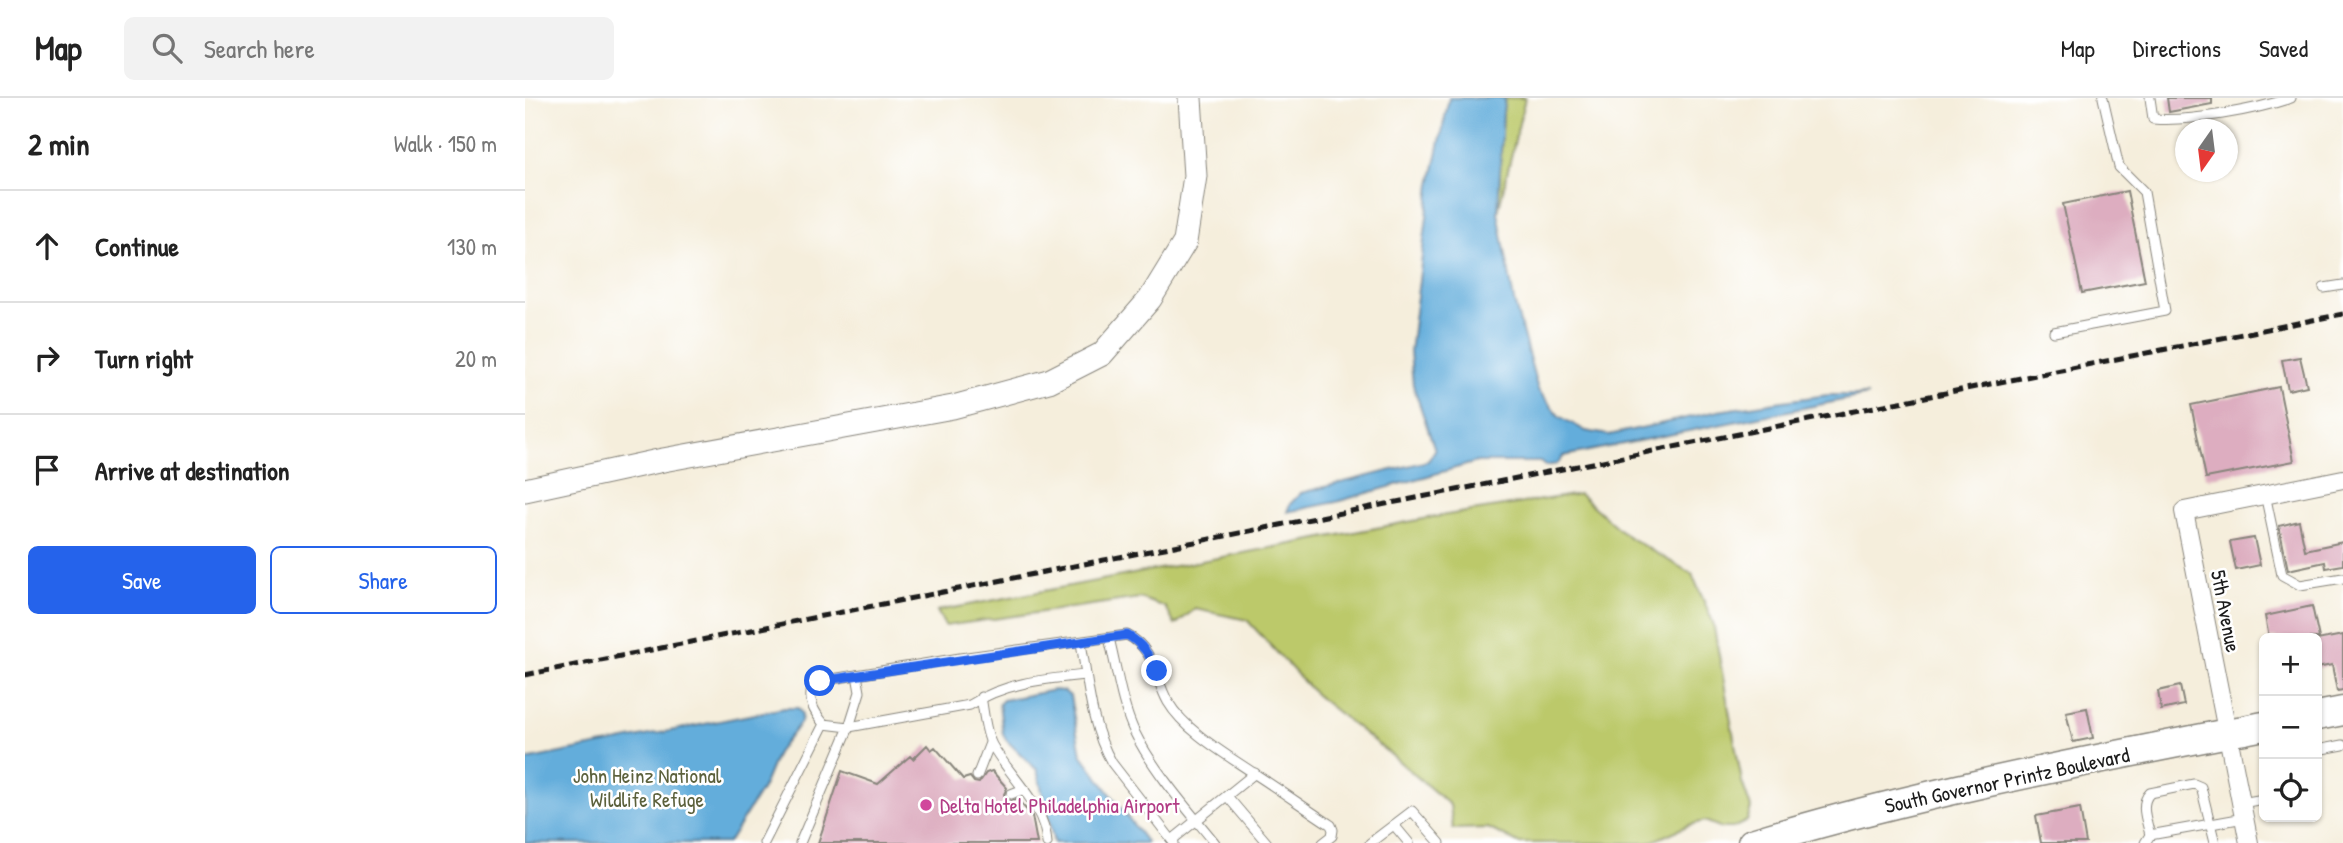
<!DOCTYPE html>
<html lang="en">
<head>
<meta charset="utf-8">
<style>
  body { margin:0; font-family:"Patrick Hand",sans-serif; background:#f2f2f2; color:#222 }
  .controls { position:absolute; right:21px; bottom:21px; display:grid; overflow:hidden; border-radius:10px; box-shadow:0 2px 5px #0004 }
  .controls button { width:63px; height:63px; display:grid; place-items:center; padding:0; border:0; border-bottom:2px solid #e0e0e0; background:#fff; color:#222; font:35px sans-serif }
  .compass { position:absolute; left:1650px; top:21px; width:63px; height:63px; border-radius:50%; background:#fff; box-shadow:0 2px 5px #0004; rotate:194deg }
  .stop { position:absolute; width:21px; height:21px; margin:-16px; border:5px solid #2563eb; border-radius:50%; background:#fff }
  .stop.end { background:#2563eb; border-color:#fff; box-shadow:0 2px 7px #0008 }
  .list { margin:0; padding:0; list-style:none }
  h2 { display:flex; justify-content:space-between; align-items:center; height:91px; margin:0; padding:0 28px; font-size:30px }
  h2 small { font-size:23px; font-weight:400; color:#767676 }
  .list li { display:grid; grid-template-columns:46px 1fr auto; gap:21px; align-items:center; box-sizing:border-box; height:112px; padding:0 28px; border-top:2px solid #e0e0e0 }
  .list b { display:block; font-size:26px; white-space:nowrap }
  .list em { font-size:23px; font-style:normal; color:#767676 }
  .actions { display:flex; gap:14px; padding:21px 28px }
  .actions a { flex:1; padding:16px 0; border:2px solid #2563eb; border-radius:10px; text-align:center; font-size:24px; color:#2563eb }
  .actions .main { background:#2563eb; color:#fff }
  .icon { flex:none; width:38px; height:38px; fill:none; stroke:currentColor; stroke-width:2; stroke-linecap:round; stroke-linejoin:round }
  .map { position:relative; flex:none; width:1818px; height:745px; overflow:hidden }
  header { display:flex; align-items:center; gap:42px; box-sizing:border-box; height:98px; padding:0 35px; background:#fff; border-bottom:2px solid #e0e0e0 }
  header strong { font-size:33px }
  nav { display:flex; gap:38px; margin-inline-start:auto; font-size:24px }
  .search { width:490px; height:63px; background:#f2f2f2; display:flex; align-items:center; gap:18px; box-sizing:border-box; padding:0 24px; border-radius:10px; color:#767676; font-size:26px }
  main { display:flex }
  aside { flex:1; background:#fff }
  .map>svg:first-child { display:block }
  .green { fill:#bcc96b; stroke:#6c7244; stroke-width:2 }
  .water { fill:#63addb; stroke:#40647c; stroke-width:2 }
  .building { fill:#ddadc0 }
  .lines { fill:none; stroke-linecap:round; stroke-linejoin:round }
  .service-casing { stroke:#88857c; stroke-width:11 }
  .minor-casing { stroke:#88857c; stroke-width:20 }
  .tertiary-casing { stroke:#88857c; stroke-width:25 }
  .primary-casing { stroke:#88857c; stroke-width:31 }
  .service { stroke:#fff; stroke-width:9 }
  .minor { stroke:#fff; stroke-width:18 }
  .tertiary { stroke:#fff; stroke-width:23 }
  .primary { stroke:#fff; stroke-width:28 }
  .rail { stroke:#1c1c1c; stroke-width:5; stroke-dasharray:10 5; stroke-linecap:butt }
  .route { stroke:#2563eb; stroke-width:9 }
  .hotel-dot { fill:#d1479c; stroke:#fff; stroke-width:2.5 }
  .labels { text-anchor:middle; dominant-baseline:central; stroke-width:5; stroke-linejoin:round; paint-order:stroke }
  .street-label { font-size:21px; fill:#1c1c1c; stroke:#fff }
  .park-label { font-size:21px; fill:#5c613c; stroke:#fff }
  .hotel-label { font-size:21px; fill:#b23c85; stroke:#fff; text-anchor:start }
</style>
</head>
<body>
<header>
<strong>Map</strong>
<div class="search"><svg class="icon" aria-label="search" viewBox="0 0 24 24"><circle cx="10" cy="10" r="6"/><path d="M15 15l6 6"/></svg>Search here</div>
<nav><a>Map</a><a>Directions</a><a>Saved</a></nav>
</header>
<main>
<aside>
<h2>2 min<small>Walk · 150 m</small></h2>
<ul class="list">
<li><svg class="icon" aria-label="ahead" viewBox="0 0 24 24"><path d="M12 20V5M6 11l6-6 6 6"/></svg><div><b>Continue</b></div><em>130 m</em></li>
<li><svg class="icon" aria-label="right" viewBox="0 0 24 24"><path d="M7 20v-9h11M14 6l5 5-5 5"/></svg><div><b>Turn right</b></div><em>20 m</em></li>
<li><svg class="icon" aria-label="arrive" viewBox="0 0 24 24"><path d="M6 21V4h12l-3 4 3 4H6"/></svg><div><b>Arrive at destination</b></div></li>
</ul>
<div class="actions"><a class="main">Save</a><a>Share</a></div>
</aside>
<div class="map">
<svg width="1818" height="745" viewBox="0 0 1818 745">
  <rect width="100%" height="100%" fill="#fff"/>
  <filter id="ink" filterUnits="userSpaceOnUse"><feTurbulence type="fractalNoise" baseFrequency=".0143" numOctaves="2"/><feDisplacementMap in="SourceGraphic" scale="14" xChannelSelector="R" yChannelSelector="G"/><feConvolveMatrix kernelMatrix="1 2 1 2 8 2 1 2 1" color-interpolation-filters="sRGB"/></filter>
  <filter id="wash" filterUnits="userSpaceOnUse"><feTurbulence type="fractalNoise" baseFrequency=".00686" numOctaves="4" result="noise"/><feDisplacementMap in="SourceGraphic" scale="28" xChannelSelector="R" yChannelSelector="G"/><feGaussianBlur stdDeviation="1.57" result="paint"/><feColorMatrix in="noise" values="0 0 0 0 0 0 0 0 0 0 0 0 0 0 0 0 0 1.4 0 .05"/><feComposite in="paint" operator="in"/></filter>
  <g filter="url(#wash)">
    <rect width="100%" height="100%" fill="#f5eedc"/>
    <g class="green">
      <polygon points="980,0 1000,0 973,114 978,14"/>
      <polygon points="1054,396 1102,438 1167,476 1188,524 1217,684 1226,710 1222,723 1208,730 1197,730 1180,723 1164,727 1124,745 993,745 963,730 928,731 925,707 870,660 791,597 722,522 670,511 650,527 640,509 615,500 420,528 412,513 909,419"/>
    </g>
    <g class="water">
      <polygon points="924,0 980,0 978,14 973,114 989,203 1013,292 1034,318 1061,333 1084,337 1193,313 1258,303 1303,297 1343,297 1039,358 1032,366 1020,368 1015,364 952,364 811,404 762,414 765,406 776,395 903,363 910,352 888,287 885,254 906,86"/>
      <polygon points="529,592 539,593 545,598 556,656 622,745 529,745 512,672 481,642 478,636 474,606 478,602"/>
      <polygon points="259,610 273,610 277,616 276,624 252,655 238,689 203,745 0,745 0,662"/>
    </g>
    <g id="blocks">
      <g class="building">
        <polygon points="1642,0 1687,0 1687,6 1644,14"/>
        <polygon points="1602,93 1620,183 1557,195 1538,106"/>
        <polygon points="1775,259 1782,288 1763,292 1757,262"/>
        <polygon points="1754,289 1769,363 1681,380 1666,307"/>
        <polygon points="1774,423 1780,452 1818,444 1818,467 1801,470 1800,464 1763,472 1754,428"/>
        <polygon points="1729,440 1735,467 1711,472 1705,444"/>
        <polygon points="1787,508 1794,540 1744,540 1740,518"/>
        <polygon points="1818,537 1818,592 1812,593 1807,567 1792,570 1792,542"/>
        <polygon points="1655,588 1659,607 1636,612 1633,593"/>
        <polygon points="1562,610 1568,640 1548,644 1541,614"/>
        <polygon points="402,647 406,652 410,649 438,681 445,679 449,684 454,685 461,675 467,673 482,690 479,696 481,701 486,703 492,701 507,718 512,745 293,745 317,673 353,686 385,658 388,661"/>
        <polygon points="1555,710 1561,745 1516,745 1511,718"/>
      </g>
    </g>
  </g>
  <g filter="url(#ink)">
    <use href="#blocks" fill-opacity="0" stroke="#88857c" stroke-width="2"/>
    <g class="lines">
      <g class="service-casing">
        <g id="service">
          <path d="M1625,0L1628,21C1665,24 1730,12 1766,0"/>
          <polyline points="1799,190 1818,187"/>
          <polyline points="1529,234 1640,213 1619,94 1594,69 1578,0"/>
          <polyline points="1740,396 1757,477 1775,487 1818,480"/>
          <path d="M584,540C592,571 596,606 610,635C628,672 664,713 690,745"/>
          <path d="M556,545C563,585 566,629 587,665L649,745"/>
          <path d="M456,599C459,614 460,634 467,647C485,679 520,707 522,745"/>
          <polyline points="299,626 324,629 335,594 332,577"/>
          <polyline points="1792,652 1818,647"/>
          <polyline points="452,678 465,645"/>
          <polyline points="486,696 499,691"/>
          <polyline points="702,698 742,745"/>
          <polyline points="1716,705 1739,701"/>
          <polyline points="869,727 884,745"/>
          <path d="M1625,737C1622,723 1614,706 1625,695L1669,686L1676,689L1690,745"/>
          <polyline points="647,742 730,675"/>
          <path d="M239,745L299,626C289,614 282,602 288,587L295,583L435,560L602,537C630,551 629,579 643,604C660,633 702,657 730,676C755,692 780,710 806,727L808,732L807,738L798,745"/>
          <path d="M275,745L324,629L445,607C480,584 521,581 561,577"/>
          <polyline points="845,745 887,713 915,745"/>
          <polyline points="1620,745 1625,737 1719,720"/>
        </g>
      </g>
      <g class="minor-casing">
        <polyline id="minor" points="1724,745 1659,413 1818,381"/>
      </g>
      <g class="tertiary-casing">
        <polyline id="tertiary" points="0,392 138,362 428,309 524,283 577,256 625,201 660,144 670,78 665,0"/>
      </g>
      <g class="primary-casing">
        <g id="primary">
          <polyline points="1792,618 1818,613"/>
          <path d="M1227,745C1395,694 1567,662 1739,628"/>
        </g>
      </g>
      <use href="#service" class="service"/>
      <use href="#minor" class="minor"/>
      <use href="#tertiary" class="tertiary"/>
      <use href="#primary" class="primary"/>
      <polyline class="rail" points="0,577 1818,216"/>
    </g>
  </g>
  <g class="lines" filter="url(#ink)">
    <path class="route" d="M295,583L602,537C618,546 624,557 632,573"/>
  </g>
  <circle class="hotel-dot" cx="401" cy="707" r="7"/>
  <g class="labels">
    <g class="street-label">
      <text transform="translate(1701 513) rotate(79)">5th Avenue</text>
      <text transform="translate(1482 682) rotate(-12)">South Governor Printz Boulevard</text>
    </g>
    <g class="park-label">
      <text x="122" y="677">John Heinz National<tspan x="122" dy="24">Wildlife Refuge</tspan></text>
    </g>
    <g class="hotel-label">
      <text x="415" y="707">Delta Hotel Philadelphia Airport</text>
    </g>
  </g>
</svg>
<div class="controls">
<button>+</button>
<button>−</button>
<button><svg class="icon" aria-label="locate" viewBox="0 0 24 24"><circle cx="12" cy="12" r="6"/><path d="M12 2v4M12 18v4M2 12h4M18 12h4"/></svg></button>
</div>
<svg class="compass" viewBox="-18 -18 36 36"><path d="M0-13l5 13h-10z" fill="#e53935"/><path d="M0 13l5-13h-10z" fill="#767676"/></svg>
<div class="stop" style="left:295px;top:583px"></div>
<div class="stop end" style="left:632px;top:573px"></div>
</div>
</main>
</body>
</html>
